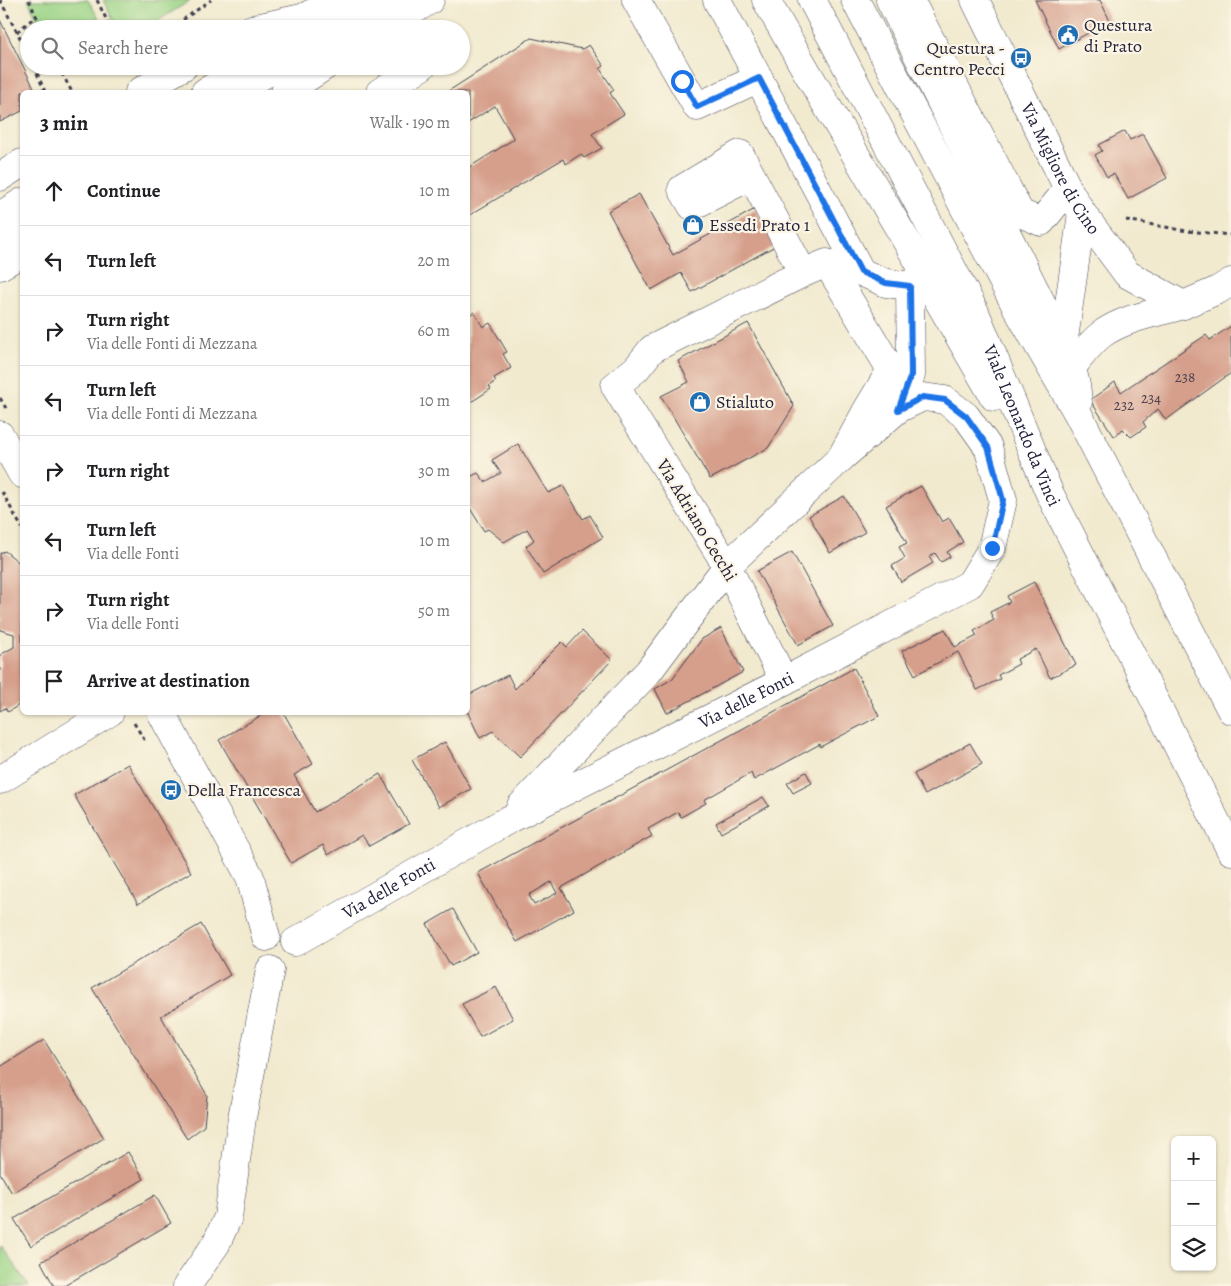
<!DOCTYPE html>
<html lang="en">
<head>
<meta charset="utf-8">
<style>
  body { margin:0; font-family:Alegreya,serif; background:#f2f2f2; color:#202124 }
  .controls { position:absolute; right:15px; bottom:15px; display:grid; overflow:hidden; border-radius:8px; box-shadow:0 1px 4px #0004 }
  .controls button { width:45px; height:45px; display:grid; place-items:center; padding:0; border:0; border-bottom:1px solid #e0e0e0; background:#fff; color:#202124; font:25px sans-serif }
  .stop { position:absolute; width:15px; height:15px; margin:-11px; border:4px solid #1a73e8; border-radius:50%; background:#fff }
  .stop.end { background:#1a73e8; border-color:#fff; box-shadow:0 1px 5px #0008 }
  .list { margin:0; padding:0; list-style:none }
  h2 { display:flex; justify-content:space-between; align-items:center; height:65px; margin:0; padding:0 20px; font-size:21px }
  h2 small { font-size:16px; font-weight:400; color:#757577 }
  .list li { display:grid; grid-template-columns:32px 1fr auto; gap:15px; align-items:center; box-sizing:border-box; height:70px; padding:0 20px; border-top:1px solid #e0e0e0 }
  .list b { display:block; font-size:19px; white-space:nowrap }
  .list p { margin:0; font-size:16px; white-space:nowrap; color:#757577 }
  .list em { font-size:16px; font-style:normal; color:#757577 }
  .icon { flex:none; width:28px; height:28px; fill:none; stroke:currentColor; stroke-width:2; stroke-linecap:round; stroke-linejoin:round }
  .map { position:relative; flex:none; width:1231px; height:1286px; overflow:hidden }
  .search { position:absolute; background:#fff; box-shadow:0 1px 4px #0004; left:20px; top:20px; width:450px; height:55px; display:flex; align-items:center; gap:12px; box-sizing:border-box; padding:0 18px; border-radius:28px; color:#757577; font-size:19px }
  .panel { position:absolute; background:#fff; box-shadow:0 1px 4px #0004; left:20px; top:90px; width:450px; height:625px; border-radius:8px }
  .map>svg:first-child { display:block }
  .green { fill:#9cd487; stroke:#5f7b61 }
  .building { fill:#d59f8b; fill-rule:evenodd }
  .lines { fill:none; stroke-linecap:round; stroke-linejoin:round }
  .minor-casing { stroke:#414051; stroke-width:29 }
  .major-casing { stroke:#414051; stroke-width:29 }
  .highway-casing { stroke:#414051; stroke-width:29 }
  .path { stroke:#414051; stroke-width:3; stroke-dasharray:4 4; stroke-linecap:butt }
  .minor { stroke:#fff; stroke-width:28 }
  .major { stroke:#fff; stroke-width:28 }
  .highway { stroke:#fff; stroke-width:28 }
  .route { stroke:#1a73e8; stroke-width:6 }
  .labels { text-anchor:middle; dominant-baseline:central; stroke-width:4.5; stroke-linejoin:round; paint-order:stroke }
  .number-label { font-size:15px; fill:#4f414f }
  .poi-label { font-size:18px; fill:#22223b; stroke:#fcf5e5; text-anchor:start }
  .street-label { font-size:18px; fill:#22223b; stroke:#fcf5e5 }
</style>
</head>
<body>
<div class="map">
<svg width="1231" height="1286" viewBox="0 0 1231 1286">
  <rect width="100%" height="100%" fill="#fcf5e5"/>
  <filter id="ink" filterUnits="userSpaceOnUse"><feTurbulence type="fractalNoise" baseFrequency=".02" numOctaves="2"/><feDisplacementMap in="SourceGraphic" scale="10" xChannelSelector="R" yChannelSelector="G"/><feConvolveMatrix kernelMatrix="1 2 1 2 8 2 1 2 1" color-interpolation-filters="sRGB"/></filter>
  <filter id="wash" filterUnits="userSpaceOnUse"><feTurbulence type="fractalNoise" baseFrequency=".0096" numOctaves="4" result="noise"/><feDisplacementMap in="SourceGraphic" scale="20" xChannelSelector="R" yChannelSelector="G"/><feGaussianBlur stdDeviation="1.12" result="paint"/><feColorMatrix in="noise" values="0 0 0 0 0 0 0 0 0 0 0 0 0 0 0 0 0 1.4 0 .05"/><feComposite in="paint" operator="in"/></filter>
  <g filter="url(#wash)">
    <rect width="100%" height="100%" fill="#f1eacf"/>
    <g class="green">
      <polygon points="28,0 88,0 105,29 42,29"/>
      <polygon points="103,0 191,0 145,29 118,29"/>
      <polygon points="0,1245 29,1286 0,1286"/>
    </g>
    <g id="blocks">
      <g class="building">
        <polygon points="1035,0 1100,0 1110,21 1059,49"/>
        <polygon points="0,20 36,92 22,92 22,111 0,122"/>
        <polygon points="531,38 582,49 589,45 604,66 600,69 614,90 610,93 624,114 592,134 602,148 584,158 581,154 566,164 563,159 468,216 468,168 514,139 495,106 468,123 468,92 447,92"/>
        <polygon points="1125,131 1130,140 1143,134 1167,178 1128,199 1114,174 1107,177 1095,155 1102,151 1099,145"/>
        <polygon points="639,194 673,255 755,209 775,246 692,292 681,273 651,290 608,211"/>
        <polygon points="474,312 483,327 490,323 507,352 503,354 511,368 494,378 496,381 489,386 491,389 468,404 468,316"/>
        <polygon points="748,323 794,406 768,448 710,479 661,396 689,382 678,361"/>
        <polygon points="1231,326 1231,373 1166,420 1158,409 1143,422 1146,427 1131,437 1123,429 1114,436 1090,400 1115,382 1121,392 1206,335 1210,340"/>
        <polygon points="518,444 548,493 563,486 583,519 590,515 603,537 543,574 526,546 534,540 527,529 504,542 488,529 484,531 468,505 468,478 478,473 485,482 501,473 492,460"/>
        <polygon points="921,486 942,522 949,518 963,542 947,552 950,557 941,562 935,553 929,557 933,563 901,582 892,566 905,558 899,547 907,543 886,506"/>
        <polygon points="844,496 865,532 830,553 809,516"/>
        <polygon points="5,551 22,565 22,703 8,712 5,708 0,711 0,655 14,647 14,634 0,630 0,553"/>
        <polygon points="792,552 833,626 798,645 757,571"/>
        <polygon points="1034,582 1076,665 1050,678 1036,649 1017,659 1019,664 998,675 1000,679 977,690 958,652 915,675 902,651 945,629 955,647 977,636 974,631 994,620 990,612 1010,602 1007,596"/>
        <polygon points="721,628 743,672 667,713 655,689 672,679 702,639"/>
        <polygon points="582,631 612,660 520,757 493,731 480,738 468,713 468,695 508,675 515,689 562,642 567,647"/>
        <path d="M854,668L879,716L820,747V744L754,780L751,773L704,800L706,803L681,817L678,812L648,829L652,836L561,888L574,910L517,942L478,873ZM551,882L557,893L534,905L529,895Z"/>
        <polygon points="267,712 283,712 313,764 294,775 315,812 380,774 409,824 369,846 362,835 328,855 323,845 291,863 219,740"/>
        <polygon points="445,742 471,789 439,807 412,760"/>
        <polygon points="970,743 982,764 925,795 914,774"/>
        <polygon points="128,764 191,872 138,904 74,795"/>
        <polygon points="806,772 812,783 793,793 787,783"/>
        <polygon points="763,797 769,806 721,833 716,823"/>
        <polygon points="453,909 477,952 451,966 427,924"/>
        <polygon points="201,924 230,975 161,1016 207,1095 204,1126 187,1139 92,988"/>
        <polygon points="496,987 513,1019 480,1037 462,1004"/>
        <polygon points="44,1040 104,1138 12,1193 0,1173 0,1067"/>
        <polygon points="128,1152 144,1179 31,1246 14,1219"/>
        <polygon points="155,1195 171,1223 64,1286 54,1286 41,1262"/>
      </g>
    </g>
  </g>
  <g filter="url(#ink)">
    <use href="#blocks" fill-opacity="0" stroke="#414051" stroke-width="1"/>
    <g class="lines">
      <g class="minor-casing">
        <g id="minor">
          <polyline points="636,0 697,107 759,78"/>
          <polyline points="717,0 861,272 886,283 910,286"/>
          <polyline points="910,0 1020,213 1041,222 1068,189"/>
          <path id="s1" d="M975,0L1068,189L1082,213L1127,274L1183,305L1218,290L1231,282"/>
          <polyline points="252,29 302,18 339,0"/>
          <polyline points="383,29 430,0"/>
          <polyline points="139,92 184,66"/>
          <polyline points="285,92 325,66"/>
          <polyline points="380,92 422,66"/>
          <polyline points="751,176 692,206 682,189 740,154 803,273"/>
          <polyline points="0,177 22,163"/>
          <polyline points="0,266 22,253"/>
          <polyline points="0,435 22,474"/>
          <polyline points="784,681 727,566 615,386 636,369 652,349 803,273 827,263 891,370 867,410 841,458"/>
          <polyline points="161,712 250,877 266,937"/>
          <polyline points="0,780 110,712"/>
          <polyline points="521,806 648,672 727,566 841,458 898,409 911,375 910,286 924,271"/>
          <path id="s2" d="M295,942L508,820L784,681L970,584L992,548L1003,500L988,447L966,416L945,400L923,397L898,409"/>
          <polyline points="187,1286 216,1244 228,1217 242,1118 270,970"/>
        </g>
      </g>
      <g class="major-casing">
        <g id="major">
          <polyline points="315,29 361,2"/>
          <polyline points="347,29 399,0"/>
          <polyline points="205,92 246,68"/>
          <polyline points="233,92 279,66"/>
          <polyline points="0,216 22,202"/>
          <polyline points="0,242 22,227"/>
        </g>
      </g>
      <g class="highway-casing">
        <g id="highway">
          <polyline points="766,0 807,72 924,271 934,293 994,397"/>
          <path id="s3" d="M812,0L975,312L1049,492L1231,851"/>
          <polyline points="855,0 1019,312 1078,414 1231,710"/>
          <path d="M890,0L1063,346C1072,365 1077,381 1078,402"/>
          <polyline points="1063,346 1082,213"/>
          <path d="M1073,366C1082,355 1090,343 1102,334C1124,318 1156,313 1183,305"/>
        </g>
      </g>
      <g class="path">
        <polyline points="0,0 29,55"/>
        <polyline points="29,0 42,29"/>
        <polyline points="97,0 111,29"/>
        <polyline points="170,29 211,0"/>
        <polyline points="206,29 228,19"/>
        <polyline points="17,32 37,15"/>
        <polyline points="34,66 45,92"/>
        <polyline points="58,66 72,92"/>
        <polyline points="1126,220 1187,231 1231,235"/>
        <polyline points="0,398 7,410"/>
        <polyline points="2,492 22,528"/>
        <polyline points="134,723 145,741"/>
      </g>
      <use href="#minor" class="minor"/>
      <use href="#major" class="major"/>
      <use href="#highway" class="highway"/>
    </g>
  </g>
  <g class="lines" filter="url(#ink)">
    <polyline class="route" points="682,81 697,107 759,78 861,272 886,283 910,286 911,375 898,410 923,397 945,400 966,416 988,447 1003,500 992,548"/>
  </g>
  <defs>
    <g id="civic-disc" transform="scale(1.125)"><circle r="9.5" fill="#1f6fb2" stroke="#fcf5e5"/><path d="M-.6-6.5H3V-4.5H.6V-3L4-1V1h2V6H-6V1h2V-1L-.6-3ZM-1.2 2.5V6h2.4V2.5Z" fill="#fff"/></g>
    <g id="bus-disc" transform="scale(1.125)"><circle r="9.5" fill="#1f6fb2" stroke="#fcf5e5"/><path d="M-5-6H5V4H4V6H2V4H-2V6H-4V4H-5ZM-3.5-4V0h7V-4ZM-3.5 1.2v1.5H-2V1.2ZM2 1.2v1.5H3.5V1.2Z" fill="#fff"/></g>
    <g id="shop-disc" transform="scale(1.125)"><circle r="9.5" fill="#1f6fb2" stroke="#fcf5e5"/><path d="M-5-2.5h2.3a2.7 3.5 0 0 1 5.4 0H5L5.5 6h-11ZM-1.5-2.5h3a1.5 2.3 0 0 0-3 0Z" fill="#fff"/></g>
  </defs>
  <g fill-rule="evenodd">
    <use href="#civic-disc" x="1068" y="35"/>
    <use href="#bus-disc" x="1021" y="58"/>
    <use href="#shop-disc" x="693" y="225"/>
    <use href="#shop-disc" x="700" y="402"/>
    <use href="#bus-disc" x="171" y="790"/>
  </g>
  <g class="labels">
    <g class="number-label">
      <text x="1185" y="377">238</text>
      <text x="1151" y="398">234</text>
      <text x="1124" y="405">232</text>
    </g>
    <g class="poi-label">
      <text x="1084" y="25">Questura<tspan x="1084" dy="21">di Prato</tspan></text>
      <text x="1005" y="48" text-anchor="end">Questura -<tspan x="1005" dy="21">Centro Pecci</tspan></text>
      <text x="709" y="225">Essedi Prato 1</text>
      <text x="716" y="402">Stialuto</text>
      <text x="187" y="790">Della Francesca</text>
    </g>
    <g class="street-label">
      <text stroke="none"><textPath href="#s1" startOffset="189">Via Migliore di Cino</textPath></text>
      <text stroke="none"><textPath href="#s3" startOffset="475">Viale Leonardo da Vinci</textPath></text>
      <text transform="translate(697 520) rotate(59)">Via Adriano Cecchi</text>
      <text stroke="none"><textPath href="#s2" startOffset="512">Via delle Fonti</textPath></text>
      <text stroke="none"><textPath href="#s2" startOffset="108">Via delle Fonti</textPath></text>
    </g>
  </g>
</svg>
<div class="controls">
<button>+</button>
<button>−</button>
<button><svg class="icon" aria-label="layers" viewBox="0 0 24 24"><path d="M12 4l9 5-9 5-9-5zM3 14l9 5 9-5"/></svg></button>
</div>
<div class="stop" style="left:682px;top:81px"></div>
<div class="stop end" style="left:992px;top:548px"></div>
<div class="search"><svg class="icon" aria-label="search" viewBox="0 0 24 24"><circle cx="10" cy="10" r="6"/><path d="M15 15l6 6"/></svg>Search here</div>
<section class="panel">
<h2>3 min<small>Walk · 190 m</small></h2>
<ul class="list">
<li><svg class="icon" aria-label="ahead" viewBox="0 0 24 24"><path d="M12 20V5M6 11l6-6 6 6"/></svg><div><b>Continue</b></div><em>10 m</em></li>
<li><svg class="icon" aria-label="left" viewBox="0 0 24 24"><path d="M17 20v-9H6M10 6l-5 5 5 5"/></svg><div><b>Turn left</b></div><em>20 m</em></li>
<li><svg class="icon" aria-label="right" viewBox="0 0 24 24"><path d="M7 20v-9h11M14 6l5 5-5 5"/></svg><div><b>Turn right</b><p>Via delle Fonti di Mezzana</p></div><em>60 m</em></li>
<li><svg class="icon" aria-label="left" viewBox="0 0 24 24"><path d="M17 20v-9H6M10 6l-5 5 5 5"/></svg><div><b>Turn left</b><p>Via delle Fonti di Mezzana</p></div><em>10 m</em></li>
<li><svg class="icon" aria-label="right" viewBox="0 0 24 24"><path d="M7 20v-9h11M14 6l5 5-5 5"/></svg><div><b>Turn right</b></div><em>30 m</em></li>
<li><svg class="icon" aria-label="left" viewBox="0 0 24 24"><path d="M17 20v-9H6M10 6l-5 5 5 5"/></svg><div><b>Turn left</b><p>Via delle Fonti</p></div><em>10 m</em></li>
<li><svg class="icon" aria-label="right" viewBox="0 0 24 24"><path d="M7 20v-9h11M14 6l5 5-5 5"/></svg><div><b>Turn right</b><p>Via delle Fonti</p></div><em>50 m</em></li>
<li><svg class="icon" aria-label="arrive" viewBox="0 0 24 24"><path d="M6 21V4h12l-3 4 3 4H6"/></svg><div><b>Arrive at destination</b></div></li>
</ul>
</section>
</div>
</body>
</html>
